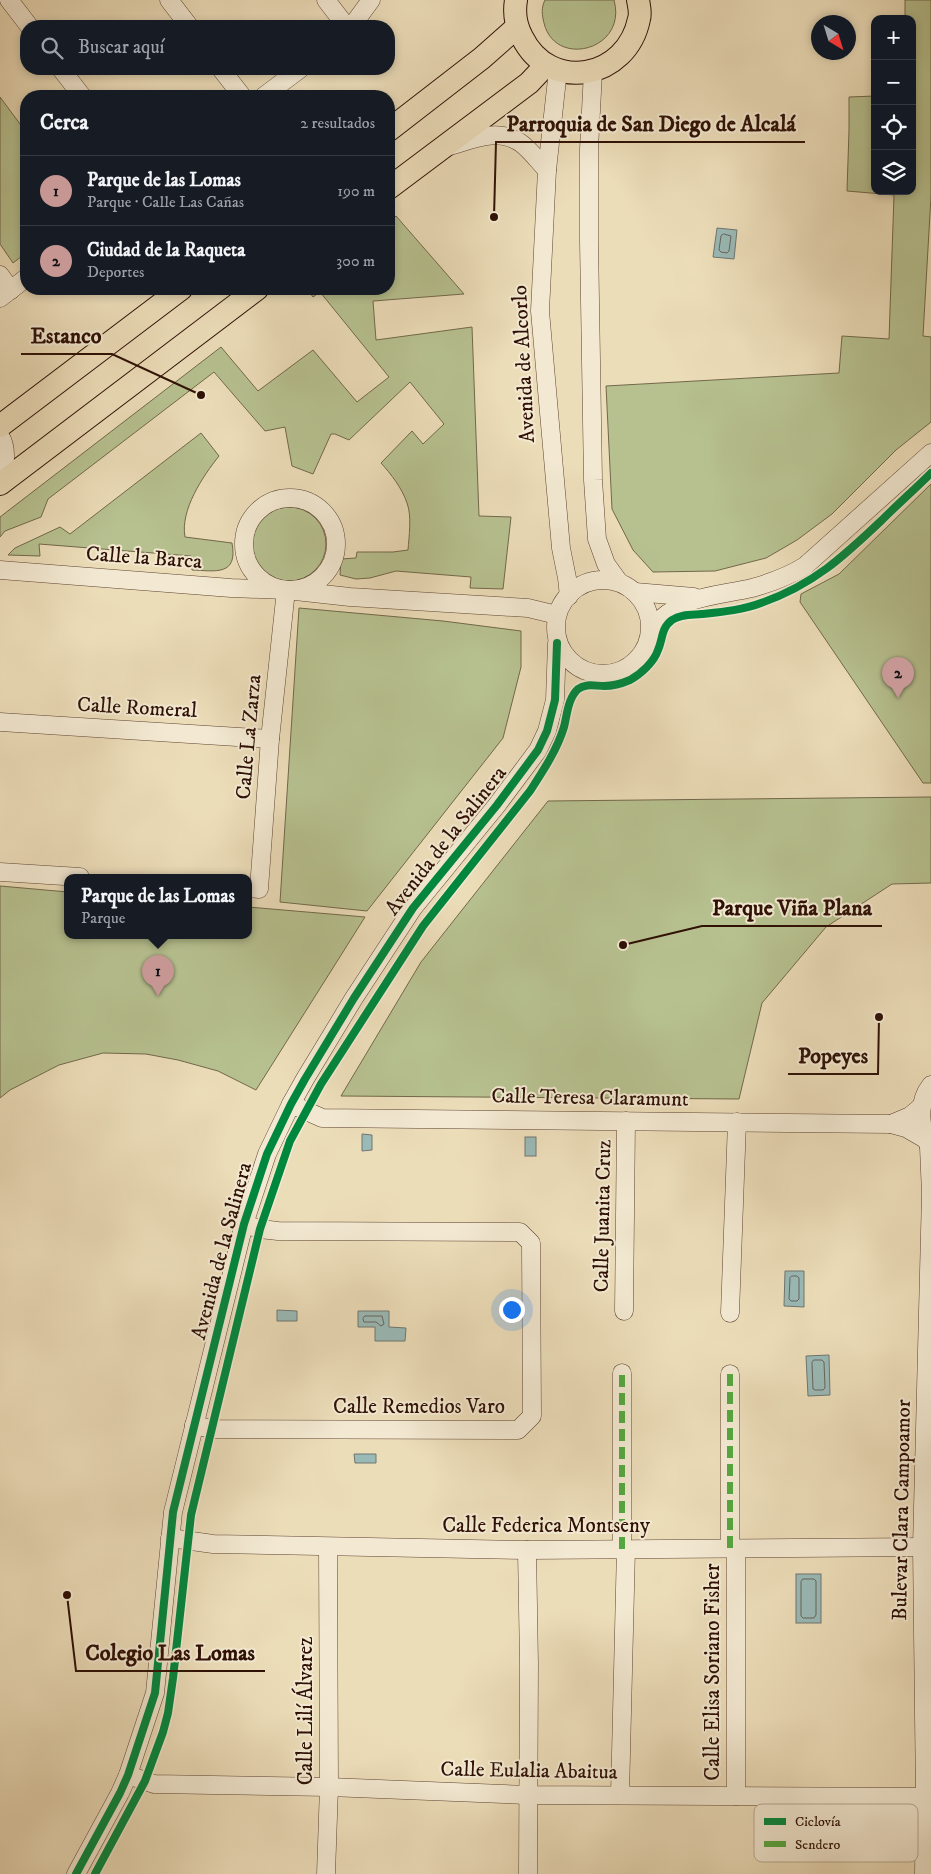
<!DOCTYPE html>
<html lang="es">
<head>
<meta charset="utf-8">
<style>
  body { margin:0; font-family:"IM FELL DW Pica",serif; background:#20242c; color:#f1f3f6 }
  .controls { position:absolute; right:15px; top:15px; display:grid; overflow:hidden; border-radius:10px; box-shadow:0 2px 8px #0003 }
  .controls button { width:45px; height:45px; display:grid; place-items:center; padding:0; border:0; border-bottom:1px solid #363941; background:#171b24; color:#f1f3f6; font:25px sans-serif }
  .compass { position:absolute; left:811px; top:15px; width:45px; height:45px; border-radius:50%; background:#171b24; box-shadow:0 2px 8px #0003; rotate:142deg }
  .you { position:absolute; left:511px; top:1309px; width:18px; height:18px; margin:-12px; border:4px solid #fff; border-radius:50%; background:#1a73e8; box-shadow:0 0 0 8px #1a73e833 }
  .badge { display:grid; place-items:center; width:32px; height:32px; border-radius:50%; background:#c59692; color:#111; font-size:16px; font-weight:700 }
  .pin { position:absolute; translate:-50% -41px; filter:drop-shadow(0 1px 2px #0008) }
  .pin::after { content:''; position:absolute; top:26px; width:18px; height:15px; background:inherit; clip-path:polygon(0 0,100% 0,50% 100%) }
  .popup { position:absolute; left:64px; top:874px; width:188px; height:65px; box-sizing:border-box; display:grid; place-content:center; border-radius:10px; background:#171b24; filter:drop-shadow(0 1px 4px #0005); font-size:16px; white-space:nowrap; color:#9ea1a6 }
  .popup b { font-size:19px; color:#f1f3f6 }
  .popup::after { content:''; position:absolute; left:50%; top:100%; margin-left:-10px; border:10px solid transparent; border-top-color:#171b24 }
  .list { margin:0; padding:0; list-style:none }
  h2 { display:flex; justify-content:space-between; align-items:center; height:65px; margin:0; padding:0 20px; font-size:21px }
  h2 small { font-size:16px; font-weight:400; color:#9ea1a6 }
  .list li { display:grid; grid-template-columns:32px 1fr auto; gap:15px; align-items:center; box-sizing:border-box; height:70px; padding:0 20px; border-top:1px solid #363941 }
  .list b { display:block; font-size:19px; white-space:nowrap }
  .list p { margin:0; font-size:16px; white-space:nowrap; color:#9ea1a6 }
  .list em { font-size:16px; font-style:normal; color:#9ea1a6 }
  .icon { flex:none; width:28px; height:28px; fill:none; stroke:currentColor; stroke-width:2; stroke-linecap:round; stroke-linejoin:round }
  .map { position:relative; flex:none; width:931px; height:1874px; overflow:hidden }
  .search { position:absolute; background:#171b24; box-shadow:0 2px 8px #0003; left:20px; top:20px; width:375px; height:55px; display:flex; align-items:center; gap:12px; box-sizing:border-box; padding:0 18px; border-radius:20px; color:#9ea1a6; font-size:19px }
  .panel { position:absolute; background:#171b24; box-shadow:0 2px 8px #0003; left:20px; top:90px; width:375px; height:205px; border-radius:20px }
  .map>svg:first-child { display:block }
  .green { fill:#b7c190; stroke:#72684a }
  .water { fill:#9abab7; stroke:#6f7670 }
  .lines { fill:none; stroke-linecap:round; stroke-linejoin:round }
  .shore { stroke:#64655e; stroke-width:1 }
  .minor-casing { stroke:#5e4332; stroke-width:19 }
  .major-casing { stroke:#2e1005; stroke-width:24 }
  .minor { stroke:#f3e9d2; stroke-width:18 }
  .major { stroke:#ecddb9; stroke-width:22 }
  .quiet { stroke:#54a840; stroke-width:6; stroke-dasharray:12 6; stroke-linecap:butt }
  .cycleway-casing { stroke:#f3e9d2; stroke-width:11 }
  .cycleway { stroke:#00873e; stroke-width:8 }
  .labels { text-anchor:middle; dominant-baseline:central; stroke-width:4; stroke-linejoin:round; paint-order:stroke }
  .street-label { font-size:21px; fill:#2e1005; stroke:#f3e9d2 }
  .key { fill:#f3e9d2; stroke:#b8a894; stroke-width:1 }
  .key-label { font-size:14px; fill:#2e1005 }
  .leader { fill:none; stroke:#2e1005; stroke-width:2 }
  .callout-dot { fill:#2e1005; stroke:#f3e9d2; stroke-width:2 }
  .callout-label { font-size:22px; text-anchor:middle; font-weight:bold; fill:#2e1005; stroke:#f3e9d2; stroke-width:4; stroke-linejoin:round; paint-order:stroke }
</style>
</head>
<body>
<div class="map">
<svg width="931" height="1874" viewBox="0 0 931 1874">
  <rect width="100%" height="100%" fill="#ecddb9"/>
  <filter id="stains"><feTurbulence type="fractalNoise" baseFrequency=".004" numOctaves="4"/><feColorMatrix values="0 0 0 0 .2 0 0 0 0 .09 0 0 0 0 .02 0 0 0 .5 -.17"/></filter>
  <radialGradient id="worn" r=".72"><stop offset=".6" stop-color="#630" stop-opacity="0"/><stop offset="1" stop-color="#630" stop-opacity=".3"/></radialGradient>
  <g class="green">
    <path d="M545,0H614C628,50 555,69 544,23C542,15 541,8 545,0Z"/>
    <polygon points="905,0 931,0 931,196 923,336 931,337 931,422 896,450 832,514 797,540 766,558 715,571 653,572 633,550 612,509 606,386 839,373 842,336 889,339 894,195 847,191 849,130 849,97 875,96 875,191 912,191 912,19 905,19"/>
    <polygon points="0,97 26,132 26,253 13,263 0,244"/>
    <path d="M396,216L464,294L373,301L376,340L472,327L479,516L511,517L503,589L470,588L471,577L396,571L370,578L356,579L340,575L341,559L356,558L357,552H393L408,550C409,536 412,516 407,503C402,488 391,474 381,463L412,431L423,444L444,424L410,382L349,440L335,434H331L313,474L292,466L285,427L265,431L214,372L48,499L41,517L5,531L0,537V517L221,347L258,391L313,350L357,402L389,377L320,292L313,297L307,289H389V222Z"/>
    <path d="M201,433L219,456C203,476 180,510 185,537L232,543C238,576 216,571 192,570L191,556L39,544L40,556L8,555L15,548L60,527L70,534Z"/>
    <polygon points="931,484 931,783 923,783 800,602 801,594 839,574"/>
    <circle cx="289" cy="544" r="37"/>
    <polygon points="299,608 443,621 521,631 521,667 503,738 367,911 280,902"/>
    <polygon points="931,797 931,883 892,884 826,927 762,1003 739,1099 341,1096 421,962 548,801"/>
    <polygon points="0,886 68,892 68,935 248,935 248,907 365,917 256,1090 218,1071 178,1060 146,1054 103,1053 59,1065 10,1090 0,1098"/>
  </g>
  <g class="water">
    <polygon points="717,228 737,230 734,259 713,257"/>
    <polygon points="362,1134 372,1135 372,1150 362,1151"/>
    <rect x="525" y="1137" width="11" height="19"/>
    <polygon points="785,1271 804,1271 804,1307 784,1306"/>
    <polygon points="277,1310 297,1311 297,1321 277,1321"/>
    <polygon points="358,1311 389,1311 389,1327 406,1328 405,1341 375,1341 375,1327 358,1327"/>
    <polygon points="829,1355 830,1395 808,1396 806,1356"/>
    <polygon points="354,1454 376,1454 376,1463 355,1463"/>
    <rect x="796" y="1574" width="25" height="49"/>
  </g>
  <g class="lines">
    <g class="shore">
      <polygon points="724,234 731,236 729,251 727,253 721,252 719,250 721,236"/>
      <polygon points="792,1276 797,1276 799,1278 799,1299 797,1301 791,1301 789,1299 790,1278"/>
      <polygon points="365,1316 382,1316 384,1324 381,1326 376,1322 364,1322 363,1319"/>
      <polygon points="814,1360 822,1360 824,1362 825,1388 823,1390 815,1390 813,1389 812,1363"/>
      <polygon points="803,1579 814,1579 816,1581 816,1615 814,1618 803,1618 801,1616 801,1582"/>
    </g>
    <g class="minor-casing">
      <g id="minor">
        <polyline points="9,0 29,26"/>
        <polyline points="169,0 189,26"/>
        <polyline points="326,0 346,26"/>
        <polyline points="352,26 371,0"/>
        <polyline points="61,69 82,96"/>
        <polyline points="221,69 242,96"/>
        <polyline points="558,70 547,170 540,311 561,548 567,578 569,596"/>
        <polyline points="593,72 589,149 589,241 593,480 597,539 606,564 619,582"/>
        <polyline points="264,96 300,69"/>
        <path d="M450,146C473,139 500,127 522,144C531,151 539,162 547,170"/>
        <polyline points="0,275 11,290"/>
        <polyline points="0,298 26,278"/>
        <path d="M0,436C9,450 4,468 0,484"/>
        <circle cx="290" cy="544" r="46"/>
        <polyline points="0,570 231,588 286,590 350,597 528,608 557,615"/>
        <circle cx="603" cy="627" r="47"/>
        <polyline points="635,592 694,597"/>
        <path d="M651,629C680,595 712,597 752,588C770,583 789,576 805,566L931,453"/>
        <polyline points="0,722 270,739"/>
        <polyline points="0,872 80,877"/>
        <polyline points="248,888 259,889 270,739 286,590"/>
        <polyline points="291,1104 322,1118 891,1124"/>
        <polyline points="922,1106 910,1116 891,1124 906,1128 925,1139"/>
        <path d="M929,1146C920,1128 917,1102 931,1085"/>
        <polyline points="624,1311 626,1121"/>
        <polyline points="730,1313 737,1122"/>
        <polyline points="194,1425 211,1429 518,1430 532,1416 531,1243 520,1232 278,1231 260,1229 244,1224"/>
        <polyline points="170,1538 213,1544 527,1550 922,1547"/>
        <polyline points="730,1548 730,1374"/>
        <polyline points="622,1549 622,1373"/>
        <polyline points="527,1550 529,1664 528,1874"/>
        <polyline points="128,1775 154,1784 329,1787 528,1795 931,1797"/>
        <polyline points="620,1795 626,1548"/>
        <polyline points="736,1796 736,1548"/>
        <polyline points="76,1874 120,1793 128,1775 155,1693 173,1512 244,1224 267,1154 291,1104 305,1079 354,998 413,908 497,805 538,750 547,731 555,700 557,643"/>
        <polyline points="326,1874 329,1787 328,1547"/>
        <polyline points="924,1874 925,1797 922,1547 931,1194 929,1147"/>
      </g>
    </g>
    <g class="major-casing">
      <g id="major">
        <path d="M516,0C514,12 516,26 522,37C550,94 627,79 639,19C641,13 639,6 638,0"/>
        <polyline points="389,130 482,58 517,27"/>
        <polyline points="389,188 529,83 546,65"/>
        <polyline points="0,426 181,289"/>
        <polyline points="0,484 257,289"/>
      </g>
    </g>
    <use href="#minor" class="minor"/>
    <use href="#major" class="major"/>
    <g class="quiet">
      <polyline points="730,1548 730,1374"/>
      <polyline points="622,1549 622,1373"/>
    </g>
    <g class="cycleway-casing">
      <g id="cycleway">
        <polyline points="76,1874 120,1793 128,1775 155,1693 173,1512 244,1224 267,1154 291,1104 305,1079 354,998 413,908 497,805 538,750 547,731 555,700 557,643"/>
        <path d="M95,1874L145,1781L163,1732L168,1713L173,1678L191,1515L260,1229L290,1141L321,1084L423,926L530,791C543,771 557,750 564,727C567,715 568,698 578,689C586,683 595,686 604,686C612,686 623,683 630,680C641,674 654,662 658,650C663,639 661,628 672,620C681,614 692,615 702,614C721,612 743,610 761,603C813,585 843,557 882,520C898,504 915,489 931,473"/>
      </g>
    </g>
    <use href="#cycleway" class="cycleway"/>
  </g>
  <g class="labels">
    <g class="street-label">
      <text transform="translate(524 364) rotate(-93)">Avenida de Alcorlo</text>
      <text transform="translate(144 558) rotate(4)">Calle la Barca</text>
      <text transform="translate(137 708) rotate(3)">Calle Romeral</text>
      <text transform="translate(249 737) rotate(-85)">Calle La Zarza</text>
      <text transform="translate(446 841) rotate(-52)">Avenida de la Salinera</text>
      <text transform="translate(590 1098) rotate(1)">Calle Teresa Claramunt</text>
      <text transform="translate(603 1216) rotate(-89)">Calle Juanita Cruz</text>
      <text transform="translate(222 1251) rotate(-75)">Avenida de la Salinera</text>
      <text x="419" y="1407">Calle Remedios Varo</text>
      <text transform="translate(902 1510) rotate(-89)">Bulevar Clara Campoamor</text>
      <text x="546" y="1526">Calle Federica Montseny</text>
      <text transform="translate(713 1672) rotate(-90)">Calle Elisa Soriano Fisher</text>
      <text transform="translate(306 1711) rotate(-90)">Calle Lilí Álvarez</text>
      <text transform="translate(529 1771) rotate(1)">Calle Eulalia Abaitua</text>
    </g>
  </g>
  <rect x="754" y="1804" width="164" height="58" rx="8" class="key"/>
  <rect x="764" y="1818" width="22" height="7" fill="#00873e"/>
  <rect x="764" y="1841" width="22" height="6" fill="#54a840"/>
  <g class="key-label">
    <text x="795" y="1826">Ciclovía</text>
    <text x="795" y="1849">Sendero</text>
  </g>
  <path class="leader" d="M494 217L496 142H805M201 395L112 354H21M623 945L702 926H882M879 1017L878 1074H788M67 1595L76 1671H265"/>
  <g class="callout-dot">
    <circle cx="494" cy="217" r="5"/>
    <circle cx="201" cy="395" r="5"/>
    <circle cx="623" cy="945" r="5"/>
    <circle cx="879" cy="1017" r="5"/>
    <circle cx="67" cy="1595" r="5"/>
  </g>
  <g class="callout-label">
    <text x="651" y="131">Parroquia de San Diego de Alcalá</text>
    <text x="66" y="343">Estanco</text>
    <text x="792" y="915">Parque Viña Plana</text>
    <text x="833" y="1063">Popeyes</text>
    <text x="170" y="1660">Colegio Las Lomas</text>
  </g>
  <rect width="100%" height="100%" filter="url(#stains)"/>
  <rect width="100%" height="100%" fill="url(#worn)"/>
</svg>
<div class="controls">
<button>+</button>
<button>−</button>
<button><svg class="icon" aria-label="locate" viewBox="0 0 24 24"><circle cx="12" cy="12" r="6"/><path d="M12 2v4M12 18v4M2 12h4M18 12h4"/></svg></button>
<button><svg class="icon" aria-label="layers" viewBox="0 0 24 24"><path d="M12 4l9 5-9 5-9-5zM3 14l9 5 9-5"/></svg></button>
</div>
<svg class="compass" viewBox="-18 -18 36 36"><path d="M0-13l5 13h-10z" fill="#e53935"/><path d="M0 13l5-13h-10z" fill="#9ea1a6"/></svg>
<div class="you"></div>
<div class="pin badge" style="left:158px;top:996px">1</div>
<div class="popup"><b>Parque de las Lomas</b>Parque</div>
<div class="pin badge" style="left:898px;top:698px">2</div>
<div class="search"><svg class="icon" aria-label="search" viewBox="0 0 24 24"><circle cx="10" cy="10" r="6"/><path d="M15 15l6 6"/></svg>Buscar aquí</div>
<section class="panel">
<h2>Cerca<small>2 resultados</small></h2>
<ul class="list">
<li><span class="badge">1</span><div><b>Parque de las Lomas</b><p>Parque · Calle Las Cañas</p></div><em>190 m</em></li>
<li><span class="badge">2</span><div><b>Ciudad de la Raqueta</b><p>Deportes</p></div><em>300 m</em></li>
</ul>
</section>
</div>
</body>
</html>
